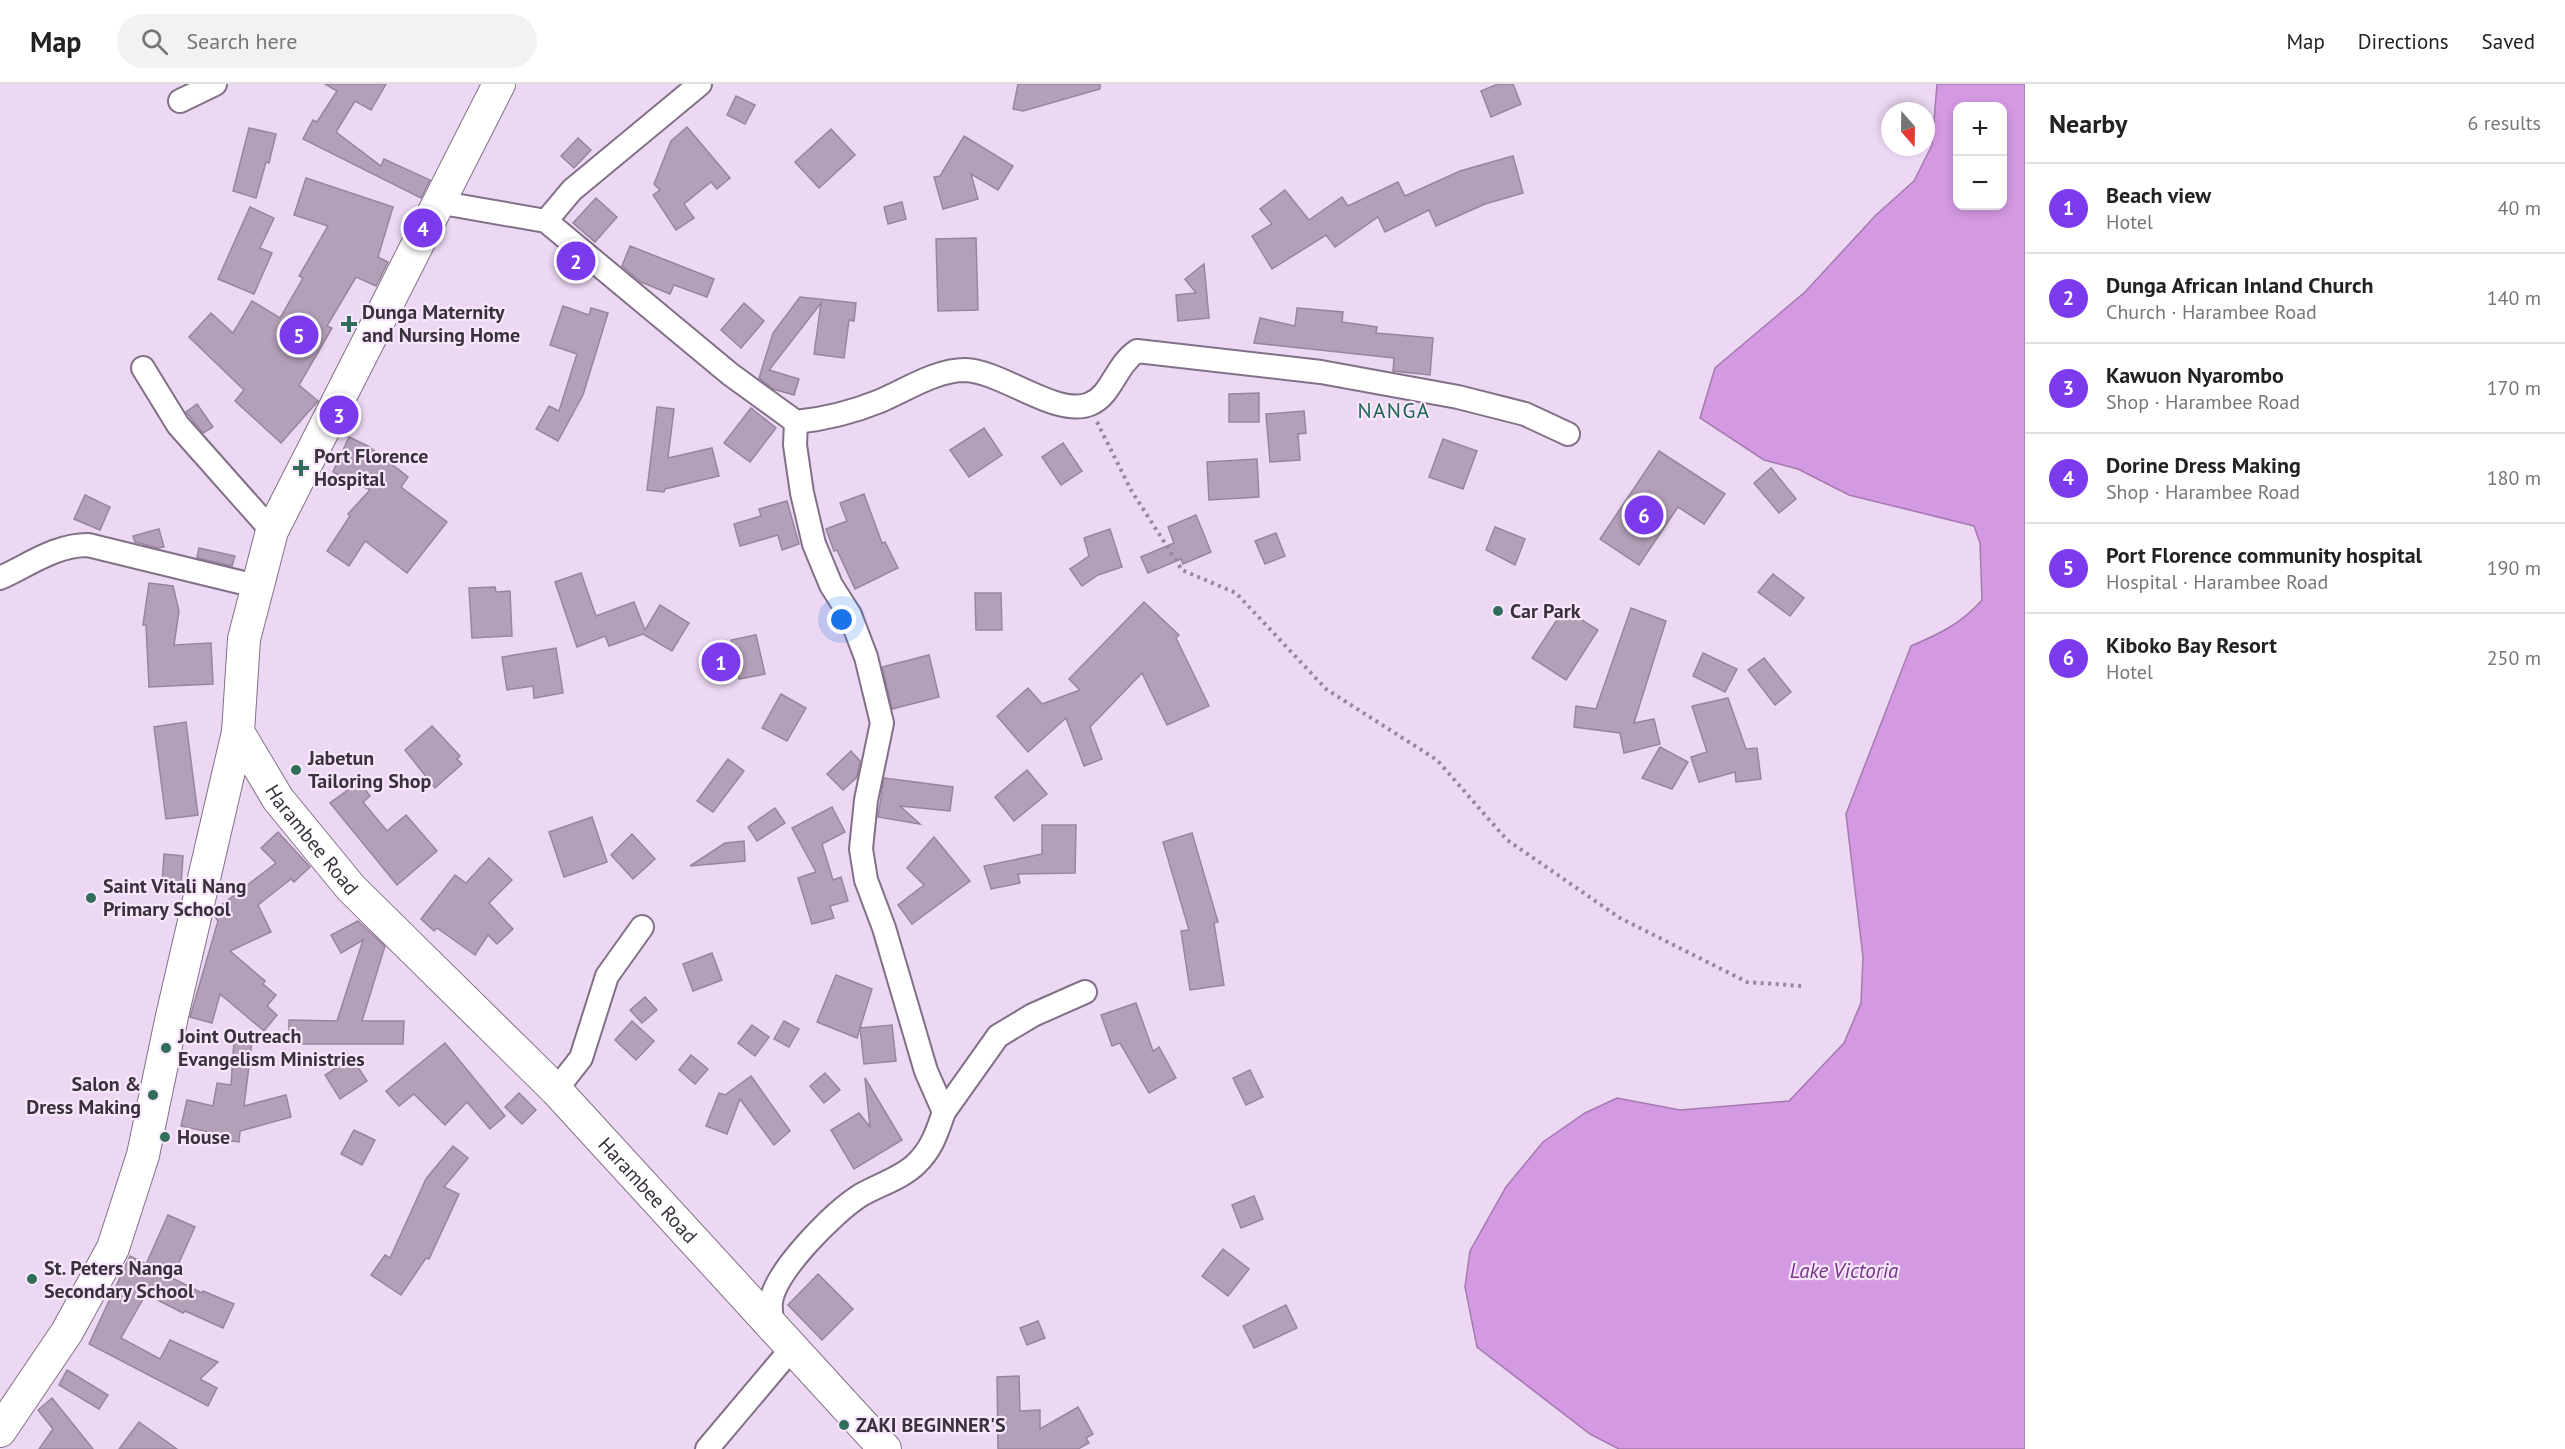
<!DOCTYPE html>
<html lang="en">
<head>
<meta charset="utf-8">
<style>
  body { margin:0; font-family:"PT Sans",sans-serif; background:#f2f2f2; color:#222 }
  .controls { position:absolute; right:18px; top:18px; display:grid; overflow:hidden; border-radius:12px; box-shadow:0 3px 9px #0003 }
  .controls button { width:54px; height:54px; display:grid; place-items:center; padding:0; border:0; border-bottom:2px solid #e0e0e0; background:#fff; color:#222; font:30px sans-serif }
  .compass { position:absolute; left:1881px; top:18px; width:54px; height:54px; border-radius:50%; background:#fff; box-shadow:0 3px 9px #0003; rotate:160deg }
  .you { position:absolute; left:842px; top:536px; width:21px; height:21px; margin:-15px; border:4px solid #fff; border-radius:50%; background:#1a73e8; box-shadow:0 0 0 9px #1a73e833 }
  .badge { display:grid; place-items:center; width:39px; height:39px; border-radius:50%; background:#7c3aed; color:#fff; font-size:20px; font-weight:700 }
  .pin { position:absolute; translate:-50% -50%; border:3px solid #fff; box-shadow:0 2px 6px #0006 }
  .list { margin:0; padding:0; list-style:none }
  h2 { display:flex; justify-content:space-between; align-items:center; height:78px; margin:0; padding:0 24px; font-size:26px }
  h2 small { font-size:20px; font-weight:400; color:#767676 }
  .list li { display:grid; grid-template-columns:39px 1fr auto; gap:18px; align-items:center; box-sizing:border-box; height:90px; padding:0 24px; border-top:2px solid #e0e0e0 }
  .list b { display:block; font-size:22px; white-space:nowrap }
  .list p { margin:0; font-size:20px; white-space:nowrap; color:#767676 }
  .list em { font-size:20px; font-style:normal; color:#767676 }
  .icon { flex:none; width:33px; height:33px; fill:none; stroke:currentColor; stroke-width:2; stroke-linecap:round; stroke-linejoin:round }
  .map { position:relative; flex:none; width:2025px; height:1365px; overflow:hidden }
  header { display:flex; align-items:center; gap:36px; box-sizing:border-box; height:84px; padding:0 30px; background:#fff; border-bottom:2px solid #e0e0e0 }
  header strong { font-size:28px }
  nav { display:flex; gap:33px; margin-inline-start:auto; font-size:21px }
  .search { width:420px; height:54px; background:#f2f2f2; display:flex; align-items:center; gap:15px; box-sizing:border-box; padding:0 21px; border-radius:33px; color:#767676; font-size:22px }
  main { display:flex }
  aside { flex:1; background:#fff }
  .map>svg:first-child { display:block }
  .water { fill:#d399e2; stroke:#a57ab0; stroke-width:1.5; fill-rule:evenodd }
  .building { fill:#b39fb8; stroke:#98859d; stroke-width:1.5 }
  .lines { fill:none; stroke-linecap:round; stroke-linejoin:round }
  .street-casing { stroke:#827087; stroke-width:26 }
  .secondary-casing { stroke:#827087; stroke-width:34 }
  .path { stroke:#96889a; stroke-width:4; stroke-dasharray:3 4.5; stroke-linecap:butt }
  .street { stroke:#fff; stroke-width:22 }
  .secondary { stroke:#fff; stroke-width:32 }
  .poi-dot { fill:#316e5a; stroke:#f7e6fc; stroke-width:2 }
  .labels { text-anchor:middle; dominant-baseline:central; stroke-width:4.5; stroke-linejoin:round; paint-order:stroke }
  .poi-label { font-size:20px; font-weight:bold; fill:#39313b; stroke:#f7e6fc; text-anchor:start }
  .street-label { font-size:20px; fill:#39313b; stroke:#f7e6fc }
  .neighbourhood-label { font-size:21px; letter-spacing:1.5px; fill:#1c6550; stroke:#f7e6fc }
  .water-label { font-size:21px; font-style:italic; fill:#79348a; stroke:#f7e6fc }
</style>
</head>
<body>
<header>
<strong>Map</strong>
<div class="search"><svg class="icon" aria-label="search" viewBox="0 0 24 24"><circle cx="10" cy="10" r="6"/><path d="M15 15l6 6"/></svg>Search here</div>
<nav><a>Map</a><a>Directions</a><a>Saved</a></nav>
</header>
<main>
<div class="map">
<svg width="2025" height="1365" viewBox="0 0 2025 1365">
  <rect width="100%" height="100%" fill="#ecd8f2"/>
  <path class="water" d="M1937,0H2025V1365H1619L1590,1350L1477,1263L1465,1203L1470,1167L1506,1103L1543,1058L1585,1029L1617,1014L1680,1026L1789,1017L1844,959L1861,919L1863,873L1846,730L1911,562C1939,550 1961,540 1982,516L1980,459L1974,442L1849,411L1798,385L1764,376L1700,334L1715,284L1805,208L1876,131L1914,97L1932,61ZM1958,22H2002V122H1958Z"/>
  <g class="building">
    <polygon points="325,0 386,0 371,26 355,17 336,48 381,82 384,75 430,96 421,114 303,55 313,36 317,38 337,7"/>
    <polygon points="1018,0 1100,0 1100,5 1023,27 1013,25"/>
    <polygon points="1498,0 1513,0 1521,20 1491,33 1481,7"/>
    <polygon points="736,12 755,21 745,40 727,31"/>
    <polygon points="687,43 730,94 717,105 711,98 684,120 694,134 676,146 653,111 660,106 654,100 671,57"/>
    <polygon points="249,44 276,50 269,79 266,78 256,114 233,107"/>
    <polygon points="831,45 855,71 819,104 795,78"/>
    <polygon points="964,52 1013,82 998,106 971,90 978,115 943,125 934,93 940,92"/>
    <polygon points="578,54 591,66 574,84 561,72"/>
    <polygon points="1513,72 1523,109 1485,120 1436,142 1429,126 1385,148 1378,133 1335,163 1326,151 1272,185 1252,152 1272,140 1260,125 1285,106 1309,136 1342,113 1348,122 1398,98 1405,112 1460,87"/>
    <polygon points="306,94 393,123 378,173 388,178 376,202 356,193 327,242 332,244 299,301 318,317 281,359 235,317 244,306 189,253 211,229 233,249 252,217 280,234 303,194 299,192 328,142 294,131"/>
    <polygon points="596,114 617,133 595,158 573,139"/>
    <polygon points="902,118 906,135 888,140 884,123"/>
    <polygon points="250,123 274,134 260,164 272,169 254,210 218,195"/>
    <polygon points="976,154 978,226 938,227 936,155"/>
    <polygon points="630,162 714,195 707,213 674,201 670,210 641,198 622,182"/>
    <polygon points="1204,180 1209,234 1178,237 1176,211 1196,209 1185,195"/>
    <polygon points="800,213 856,219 854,237 849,236 844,274 814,270 821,219 769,286 799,295 794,311 773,305 759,294 773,249"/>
    <polygon points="744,219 764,237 741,264 721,246"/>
    <polygon points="563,222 589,231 591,224 608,229 583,311 558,357 536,345 549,322 559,327 577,270 550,261"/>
    <polygon points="1297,224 1343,228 1342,238 1377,243 1376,249 1433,254 1430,291 1393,287 1394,274 1254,259 1260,234 1295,242"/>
    <polygon points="1259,309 1259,338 1229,338 1229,310"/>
    <polygon points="197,320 213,343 203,349 186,328"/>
    <polygon points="657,323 674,325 668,374 712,364 719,392 665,405 664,408 647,406"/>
    <polygon points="751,324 776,344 750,378 724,359"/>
    <polygon points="1304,327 1306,349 1298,350 1300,376 1270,378 1266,330"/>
    <polygon points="984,344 1002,371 969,393 950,366"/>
    <polygon points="349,353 368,362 408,393 401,403 447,438 407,489 365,457 349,482 327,467 350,432 348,430 370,406 333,388"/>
    <polygon points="1443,355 1477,367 1463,405 1429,393"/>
    <polygon points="1063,359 1082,387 1061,401 1042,373"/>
    <polygon points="1659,367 1725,410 1704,440 1678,423 1639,481 1600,455"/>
    <polygon points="1257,375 1259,413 1209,416 1207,378"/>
    <polygon points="1771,384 1796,415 1779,429 1754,399"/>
    <polygon points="864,410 882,459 885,458 898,484 855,505 837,466 834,467 826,445 847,437 840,419"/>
    <polygon points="85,411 110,423 100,446 74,435"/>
    <polygon points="787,417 799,460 782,466 778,451 740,462 734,440 761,432 759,425"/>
    <polygon points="1196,431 1211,468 1183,480 1181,475 1148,489 1141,473 1174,459 1168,443"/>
    <polygon points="1495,443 1525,455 1515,481 1486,466"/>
    <polygon points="159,445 164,463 158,464 135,458 133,452"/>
    <polygon points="1110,445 1122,483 1098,491 1082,502 1070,485 1089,472 1084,454"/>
    <polygon points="1276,449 1285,472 1265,480 1255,457"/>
    <polygon points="199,464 235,472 232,482 197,474"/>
    <polygon points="581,489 596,532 634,518 645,546 660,521 689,539 672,567 643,550 609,562 605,552 577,563 555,498"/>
    <polygon points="1773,490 1804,514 1790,532 1758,508"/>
    <polygon points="149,499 173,502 179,527 174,561 211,559 213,600 149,603 146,541 143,541"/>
    <polygon points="495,503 496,508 510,507 512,552 472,554 469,504"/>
    <polygon points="975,509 1001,509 1002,546 976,546"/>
    <polygon points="1144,518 1179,551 1176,554 1209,622 1167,641 1142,589 1090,643 1102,675 1084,682 1066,634 1028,668 997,632 1028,604 1042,620 1080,606 1069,595"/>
    <polygon points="1631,524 1666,537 1634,639 1654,635 1660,660 1624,669 1620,649 1574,643 1576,622 1596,625"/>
    <polygon points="1564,525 1598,546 1566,596 1532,574"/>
    <polygon points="756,551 765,590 739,595 731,556"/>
    <polygon points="556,564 563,609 534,614 533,602 507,606 502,573"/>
    <polygon points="1703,569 1737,585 1725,608 1693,592"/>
    <polygon points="929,571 939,613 892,625 882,583"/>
    <polygon points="1764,574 1791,608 1775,621 1748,586"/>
    <polygon points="781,610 806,624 787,657 762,644"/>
    <polygon points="1728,614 1746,665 1757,664 1761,695 1736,698 1735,688 1699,698 1691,673 1707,668 1692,622"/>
    <polygon points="186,638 198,731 166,735 154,643"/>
    <polygon points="432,642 460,672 457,675 462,680 435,704 405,666"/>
    <polygon points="1660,663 1688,678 1672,705 1642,694"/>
    <polygon points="851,667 860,677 857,693 843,706 827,690"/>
    <polygon points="728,675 744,687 713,728 697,717"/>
    <polygon points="1027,686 1047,710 1014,737 995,713"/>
    <polygon points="884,694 953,703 950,727 900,722 920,740 878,733"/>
    <polygon points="359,698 370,712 363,718 387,747 406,731 437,767 397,801 330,719"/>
    <polygon points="832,723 845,748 822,760 833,796 841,793 848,817 830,822 834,834 812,840 798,794 816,788 792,744"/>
    <polygon points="775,724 785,739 757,757 748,743"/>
    <polygon points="592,733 607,778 564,793 549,748"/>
    <polygon points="1042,741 1076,741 1075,789 1018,790 1020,799 991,805 984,782 1042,770"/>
    <polygon points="278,748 310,783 294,798 291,795 258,821 271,848 230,867 265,897 263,900 276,911 267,922 277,931 264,947 220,910 212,939 190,933 218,837 214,831 215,826 276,779 261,764"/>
    <polygon points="1192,749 1218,838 1214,839 1224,901 1190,906 1181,847 1189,846 1163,758"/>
    <polygon points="632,750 655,775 633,795 611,771"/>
    <polygon points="934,753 970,797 912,840 898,821 924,801 907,784"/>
    <polygon points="744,757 745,777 690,782 725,759"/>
    <polygon points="164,770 183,772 181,802 162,800"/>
    <polygon points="489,774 512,796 489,819 513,845 497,860 488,851 475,871 437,844 434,847 421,835 455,791 466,799"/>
    <polygon points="358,837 385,862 362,937 404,937 403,960 289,960 289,936 337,937 363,856 341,869 331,851"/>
    <polygon points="712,869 722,896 693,907 683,880"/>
    <polygon points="836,891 872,905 857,954 817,938"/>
    <polygon points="645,913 657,926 642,939 630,926"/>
    <polygon points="1136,919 1153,967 1159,963 1176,994 1149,1009 1120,959 1112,962 1101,931"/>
    <polygon points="632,937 654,957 636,976 615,956"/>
    <polygon points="784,937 799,945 789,963 774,955"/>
    <polygon points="752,941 769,953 755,972 738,959"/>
    <polygon points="892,941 896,977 864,980 860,944"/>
    <polygon points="234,957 252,958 244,1022 286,1011 291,1033 240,1047 239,1058 208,1054 209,1048 181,1042 187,1016 213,1022 217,999 231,1001"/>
    <polygon points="445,959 505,1032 490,1045 467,1018 445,1041 414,1010 399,1022 386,1007"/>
    <polygon points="691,971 708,985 695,1000 679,986"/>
    <polygon points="352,974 367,997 340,1015 325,991"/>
    <polygon points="1250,986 1263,1013 1246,1021 1233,994"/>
    <polygon points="825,989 840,1006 824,1019 810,1002"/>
    <polygon points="751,992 790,1047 774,1061 740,1015 727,1050 706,1042 719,1009 725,1011"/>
    <polygon points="865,994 902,1056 854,1085 831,1046 859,1029 870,1043"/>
    <polygon points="519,1009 536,1026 522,1040 505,1023"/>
    <polygon points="354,1046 375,1056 362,1081 341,1070"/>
    <polygon points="453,1062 468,1074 444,1103 459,1110 429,1175 426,1174 401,1211 371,1191 385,1171 390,1174 426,1095"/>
    <polygon points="1254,1112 1263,1135 1241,1144 1232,1121"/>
    <polygon points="168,1131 195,1143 172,1194 202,1209 203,1207 234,1220 223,1244 185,1227 183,1229 146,1210 121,1254 160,1275 170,1256 218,1278 200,1295 217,1304 208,1322 89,1260 130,1172 146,1180"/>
    <polygon points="1223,1165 1249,1185 1228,1212 1202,1192"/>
    <polygon points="818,1190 853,1225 822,1256 788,1221"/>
    <polygon points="1286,1221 1297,1244 1254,1264 1243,1242"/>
    <polygon points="1038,1237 1045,1254 1027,1261 1020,1244"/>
    <polygon points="67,1286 108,1311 99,1325 59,1301"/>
    <polygon points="1019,1292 1020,1327 1040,1326 1040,1345 1078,1323 1093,1350 1086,1354 1089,1359 1078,1365 998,1365 997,1293"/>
    <polygon points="52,1314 93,1365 39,1365 53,1345 38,1326"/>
    <polygon points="139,1338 177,1365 119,1365"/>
  </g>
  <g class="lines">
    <g class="street-casing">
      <g id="street">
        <polyline points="180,17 215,0"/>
        <path d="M437,118L546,137L730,290L796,338C825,335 853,328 880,317C906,306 936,286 965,286C1002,287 1057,334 1090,320C1112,311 1115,282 1137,267L1321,288L1458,313L1525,330L1568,350"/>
        <polyline points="546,137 572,106 700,0"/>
        <polyline points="143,284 178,341 272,447"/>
        <path d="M0,494C29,481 55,461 88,461L256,502"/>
        <polyline points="556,1006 581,974 607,892 642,843"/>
        <polyline points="944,1028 998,952 1033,931 1085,908"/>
        <path d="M772,1241C772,1234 770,1225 771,1218C775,1187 834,1128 861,1111C878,1101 902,1094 916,1080C932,1065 937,1048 944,1028L926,987L884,844L866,796L861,765L866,716L882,639L866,573L850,531L831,501L814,460L802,409L795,361L796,338"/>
        <polyline points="707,1365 793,1263"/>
      </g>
    </g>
    <g class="secondary-casing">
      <g id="secondary">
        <path id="s1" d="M499,0L272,447L244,555L238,648L278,715L351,804L556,1006L885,1365"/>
        <polyline points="0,1347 67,1248 113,1164 143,1071 172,932 238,648"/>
      </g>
    </g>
    <polyline class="path" points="1097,338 1131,406 1182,486 1236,509 1326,605 1437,676 1507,756 1620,834 1747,898 1802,902"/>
    <use href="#street" class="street"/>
    <use href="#secondary" class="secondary"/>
  </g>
  <g class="poi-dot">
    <path d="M346 231h6v6h6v6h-6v6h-6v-6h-6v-6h6z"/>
    <path d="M298 375h6v6h6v6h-6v6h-6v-6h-6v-6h6z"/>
    <circle cx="1498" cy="527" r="6"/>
    <circle cx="296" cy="686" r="6"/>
    <circle cx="91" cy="814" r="6"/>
    <circle cx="166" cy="964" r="6"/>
    <circle cx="153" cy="1011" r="6"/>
    <circle cx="165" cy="1053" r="6"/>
    <circle cx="32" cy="1195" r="6"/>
    <circle cx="844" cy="1341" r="6"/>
  </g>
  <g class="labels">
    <g class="poi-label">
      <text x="362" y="228">Dunga Maternity<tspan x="362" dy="23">and Nursing Home</tspan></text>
      <text x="314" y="372">Port Florence<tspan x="314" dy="23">Hospital</tspan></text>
      <text x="1510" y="527">Car Park</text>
      <text x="308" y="674">Jabetun<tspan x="308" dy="23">Tailoring Shop</tspan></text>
      <text x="103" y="802">Saint Vitali Nang<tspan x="103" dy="23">Primary School</tspan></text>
      <text x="178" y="952">Joint Outreach<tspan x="178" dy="23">Evangelism Ministries</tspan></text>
      <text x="141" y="1000" text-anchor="end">Salon &amp;<tspan x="141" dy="23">Dress Making</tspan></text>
      <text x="177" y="1053">House</text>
      <text x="44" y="1184">St. Peters Nanga<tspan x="44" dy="23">Secondary School</tspan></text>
      <text x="856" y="1341">ZAKI BEGINNER'S</text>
    </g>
    <g class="street-label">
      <text stroke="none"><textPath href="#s1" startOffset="837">Harambee Road</textPath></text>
      <text stroke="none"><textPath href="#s1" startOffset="1323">Harambee Road</textPath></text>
    </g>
    <g class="neighbourhood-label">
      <text x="1394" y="326">NANGA</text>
    </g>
    <g class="water-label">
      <text x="1844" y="1186">Lake Victoria</text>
    </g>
  </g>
</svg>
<div class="controls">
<button>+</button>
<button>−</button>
</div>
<svg class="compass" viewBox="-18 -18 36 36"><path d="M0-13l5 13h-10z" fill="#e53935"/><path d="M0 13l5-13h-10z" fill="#767676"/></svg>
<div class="you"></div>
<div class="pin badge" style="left:721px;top:578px">1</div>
<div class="pin badge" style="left:576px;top:177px">2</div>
<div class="pin badge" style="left:339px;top:331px">3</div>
<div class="pin badge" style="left:423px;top:144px">4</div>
<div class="pin badge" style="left:299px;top:251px">5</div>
<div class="pin badge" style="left:1644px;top:431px">6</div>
</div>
<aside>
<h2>Nearby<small>6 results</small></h2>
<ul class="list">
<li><span class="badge">1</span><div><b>Beach view</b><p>Hotel</p></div><em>40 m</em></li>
<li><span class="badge">2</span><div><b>Dunga African Inland Church</b><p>Church · Harambee Road</p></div><em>140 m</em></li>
<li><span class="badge">3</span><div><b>Kawuon Nyarombo</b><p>Shop · Harambee Road</p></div><em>170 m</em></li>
<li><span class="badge">4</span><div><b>Dorine Dress Making</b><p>Shop · Harambee Road</p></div><em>180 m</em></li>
<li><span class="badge">5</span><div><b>Port Florence community hospital</b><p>Hospital · Harambee Road</p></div><em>190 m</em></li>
<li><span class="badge">6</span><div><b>Kiboko Bay Resort</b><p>Hotel</p></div><em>250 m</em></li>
</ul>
</aside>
</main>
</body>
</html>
